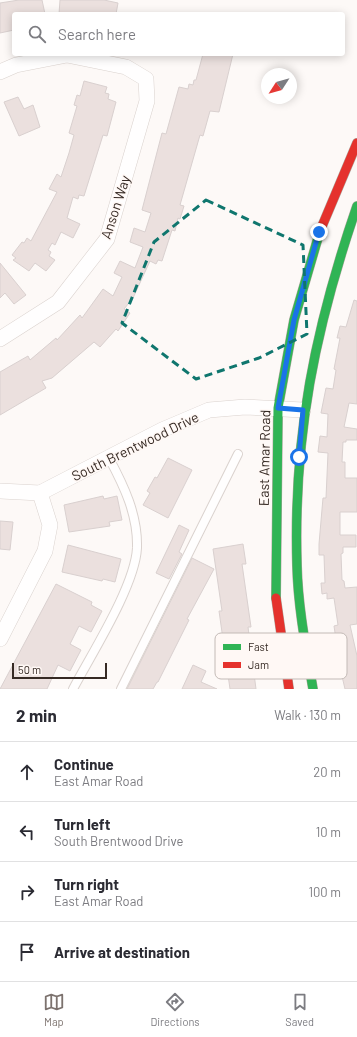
<!DOCTYPE html>
<html lang="en">
<head>
<meta charset="utf-8">
<style>
  body { margin:0; font-family:Barlow,sans-serif; background:#f2f2f3; color:#2b2b33 }
  .compass { position:absolute; left:261px; top:68px; width:36px; height:36px; border-radius:50%; background:#fff; box-shadow:0 2px 10px #0003; rotate:234deg }
  .scale { position:absolute; left:12px; bottom:10px; width:95px; box-sizing:border-box; padding-left:4px; border:2px solid #362a24; border-top:0; font-size:11px; line-height:14px; white-space:nowrap; color:#362a24; -webkit-text-stroke:3px #fff8f5; paint-order:stroke }
  .stop { position:absolute; width:12px; height:12px; margin:-9px; border:3px solid #1a73e8; border-radius:50%; background:#fff }
  .stop.end { background:#1a73e8; border-color:#fff; box-shadow:0 1px 4px #0008 }
  .list { margin:0; padding:0; list-style:none }
  h2 { display:flex; justify-content:space-between; align-items:center; height:52px; margin:0; padding:0 16px; font-size:17px }
  h2 small { font-size:13px; font-weight:400; color:#7c7c81 }
  .list li { display:grid; grid-template-columns:26px 1fr auto; gap:12px; align-items:center; box-sizing:border-box; height:60px; padding:0 16px; border-top:1px solid #e1e1e2 }
  .list b { display:block; font-size:15px; white-space:nowrap }
  .list p { margin:0; font-size:13px; white-space:nowrap; color:#7c7c81 }
  .list em { font-size:13px; font-style:normal; color:#7c7c81 }
  .icon { flex:none; width:22px; height:22px; fill:none; stroke:currentColor; stroke-width:2; stroke-linecap:round; stroke-linejoin:round }
  .map { position:relative; flex:none; width:357px; height:689px; overflow:hidden }
  .search { position:absolute; background:#fff; box-shadow:0 2px 10px #0003; left:12px; right:12px; top:12px; height:44px; display:flex; align-items:center; gap:10px; box-sizing:border-box; padding:0 14px; border-radius:4px; color:#7c7c81; font-size:15px }
  .sheet { height:292px; background:#fff }
  nav { display:flex; justify-content:space-around; align-items:center; box-sizing:border-box; height:56px; border-top:1px solid #e1e1e2; background:#fff; font-size:11px; color:#7c7c81 }
  nav a { display:grid; justify-items:center; gap:2px }
  nav .on { color:#7c726e }
  .map>svg:first-child { display:block }
  .building { fill:#ebe0de; stroke:#d9d0cf }
  .lines { fill:none; stroke-linecap:round; stroke-linejoin:round }
  .lane-casing { stroke:#dad2ce; stroke-width:10 }
  .street-casing { stroke:#dad2ce; stroke-width:16 }
  .fast-casing { stroke:#aea69d; stroke-width:10 }
  .jam-casing { stroke:#aea69d; stroke-width:10 }
  .lane { stroke:#fffefe; stroke-width:8 }
  .street { stroke:#fffefe; stroke-width:15 }
  .fast { stroke:#30b455; stroke-width:9 }
  .jam { stroke:#e5322d; stroke-width:9 }
  .route { stroke:#1a73e8; stroke-width:5 }
  .marked { fill:none; stroke:#0f766e; stroke-width:3; stroke-dasharray:8 5; stroke-linejoin:round }
  .labels { text-anchor:middle; dominant-baseline:central; stroke-width:3; stroke-linejoin:round; paint-order:stroke }
  .street-label { font-size:14px; fill:#362a24; stroke:#fff8f5 }
  .key { fill:#fff8f5; stroke:#c3bab6; stroke-width:1 }
  .key-label { font-size:11px; fill:#362a24 }
</style>
</head>
<body>
<div class="map">
<svg width="357" height="689" viewBox="0 0 357 689">
  <rect width="100%" height="100%" fill="#fdf9f7"/>
  <g class="building">
    <polygon points="19,0 42,0 45,14 14,14 14,30 0,33 0,3"/>
    <polygon points="60,0 104,0 118,3 116,14 59,14"/>
    <polygon points="203,54 233,54 219,112 210,111 203,136 200,135 180,205 184,206 180,219 178,218 175,231 172,230 162,261 158,260 156,264 150,261 133,298 124,309 130,313 118,331 116,329 100,347 94,342 52,378 42,381 46,388 0,415 0,372 28,356 30,360 56,338 57,340 80,315 82,318 103,289 113,296 122,277 114,273 120,261 135,268 143,247 130,242 134,228 145,232 151,213 142,210 162,133 166,134 179,87 188,89 189,84 193,85 194,80 196,80"/>
    <polygon points="84,81 107,87 105,93 109,94 108,99 116,102 107,136 103,135 84,196 79,195 78,199 73,197 67,218 80,224 73,238 61,232 55,245 52,243 48,250 51,252 49,256 55,260 46,271 35,263 29,271 13,260 16,258 12,255 22,242 24,243 27,238 31,241 57,192 49,189 57,174 61,177 69,153 74,135 69,133 77,106 74,105 77,95 80,96"/>
    <polygon points="18,97 24,109 33,105 40,127 19,136 4,102"/>
    <polygon points="0,263 26,295 14,304 5,293 0,298"/>
    <polygon points="354,300 357,301 357,404 349,403 344,427 357,429 357,440 346,440 346,442 343,442 342,462 345,462 345,478 357,478 357,512 340,512 340,535 356,535 356,547 343,547 343,553 341,554 342,580 344,581 345,588 357,587 357,624 350,625 357,656 357,689 345,689 335,646 337,646 334,626 338,625 334,598 327,599 327,593 322,594 321,583 325,583 324,555 319,555 319,544 323,498 326,498 328,453 318,452 320,436 327,437 328,414 321,413 326,388 333,389 336,370 334,369 340,338 337,338 340,326 346,327"/>
    <polygon points="168,458 192,470 168,518 143,505 150,493 147,491 155,477 157,478"/>
    <polygon points="103,496 104,499 117,496 122,520 109,522 110,526 69,532 64,505"/>
    <polygon points="0,521 13,522 10,550 0,549"/>
    <polygon points="179,525 189,530 179,552 182,554 169,579 156,573"/>
    <polygon points="243,544 246,564 242,564 251,627 248,627 256,689 230,689 219,611 222,611 213,549"/>
    <polygon points="68,545 121,559 115,582 103,579 102,581 62,572"/>
    <polygon points="192,558 214,569 187,619 189,620 158,682 157,682 153,689 127,689"/>
    <polygon points="56,584 92,602 91,605 102,611 91,632 79,626 70,644 81,650 70,671 58,665 47,689 0,689"/>
    <polygon points="193,665 206,671 201,682 217,689 182,689"/>
  </g>
  <g class="lines">
    <g class="lane-casing">
      <g id="lane">
        <path d="M73,689C92,653 135,586 137,548C138,515 124,486 109,458"/>
        <polyline points="121,689 238,454"/>
      </g>
    </g>
    <g class="street-casing">
      <g id="street">
        <polyline points="0,72 16,65 67,55 126,67 146,79 147,101 107,239 58,302 0,339"/>
        <polyline points="0,491 40,493 162,430 209,410 245,407 303,410"/>
        <polyline points="0,639 45,551 50,525 40,493"/>
      </g>
    </g>
    <g class="fast-casing">
      <g id="fast">
        <polyline points="276,598 278,408 294,320 320,231"/>
        <path d="M313,689C306,648 298,607 297,566C293,436 315,328 357,206"/>
      </g>
    </g>
    <g class="jam-casing">
      <g id="jam">
        <polyline points="320,231 357,143"/>
        <polyline points="276,598 289,689"/>
      </g>
    </g>
    <use href="#lane" class="lane"/>
    <use href="#street" class="street"/>
    <use href="#fast" class="fast"/>
    <use href="#jam" class="jam"/>
  </g>
  <g class="lines">
    <polyline class="route" points="299,457 303,410 278,408 294,320 319,232"/>
  </g>
  <path class="marked" d="M206,200L303,245L307,334L259,358L196,379L122,323L154,242Z"/>
  <g class="labels">
    <g class="street-label">
      <text transform="translate(115 207) rotate(-72)">Anson Way</text>
      <text transform="translate(135 446) rotate(-26)">South Brentwood Drive</text>
      <text transform="translate(264 458) rotate(-89)">East Amar Road</text>
    </g>
  </g>
  <rect x="215" y="633" width="132" height="46" rx="6" class="key"/>
  <rect x="223" y="644" width="18" height="6" fill="#30b455"/>
  <rect x="223" y="662" width="18" height="6" fill="#e5322d"/>
  <g class="key-label">
    <text x="248" y="651">Fast</text>
    <text x="248" y="669">Jam</text>
  </g>
</svg>
<svg class="compass" viewBox="-18 -18 36 36"><path d="M0-13l5 13h-10z" fill="#e53935"/><path d="M0 13l5-13h-10z" fill="#7c7c81"/></svg>
<div class="scale">50 m</div>
<div class="stop" style="left:299px;top:457px"></div>
<div class="stop end" style="left:319px;top:232px"></div>
<div class="search"><svg class="icon" aria-label="search" viewBox="0 0 24 24"><circle cx="10" cy="10" r="6"/><path d="M15 15l6 6"/></svg>Search here</div>
</div>
<section class="sheet">
<h2>2 min<small>Walk · 130 m</small></h2>
<ul class="list">
<li><svg class="icon" aria-label="ahead" viewBox="0 0 24 24"><path d="M12 20V5M6 11l6-6 6 6"/></svg><div><b>Continue</b><p>East Amar Road</p></div><em>20 m</em></li>
<li><svg class="icon" aria-label="left" viewBox="0 0 24 24"><path d="M17 20v-9H6M10 6l-5 5 5 5"/></svg><div><b>Turn left</b><p>South Brentwood Drive</p></div><em>10 m</em></li>
<li><svg class="icon" aria-label="right" viewBox="0 0 24 24"><path d="M7 20v-9h11M14 6l5 5-5 5"/></svg><div><b>Turn right</b><p>East Amar Road</p></div><em>100 m</em></li>
<li><svg class="icon" aria-label="arrive" viewBox="0 0 24 24"><path d="M6 21V4h12l-3 4 3 4H6"/></svg><div><b>Arrive at destination</b></div></li>
</ul>
</section>
<nav>
<a class="on"><svg class="icon" aria-label="map" viewBox="0 0 24 24"><path d="M3 6l6-2 6 2 6-2v14l-6 2-6-2-6 2zM9 4v14M15 6v14"/></svg>Map</a>
<a><svg class="icon" aria-label="directions" viewBox="0 0 24 24"><path d="M12 3l9 9-9 9-9-9zM9 14v-3h6M13 9l2 2-2 2"/></svg>Directions</a>
<a><svg class="icon" aria-label="saved" viewBox="0 0 24 24"><path d="M7 4h10v16l-5-4-5 4z"/></svg>Saved</a>
</nav>
</body>
</html>
